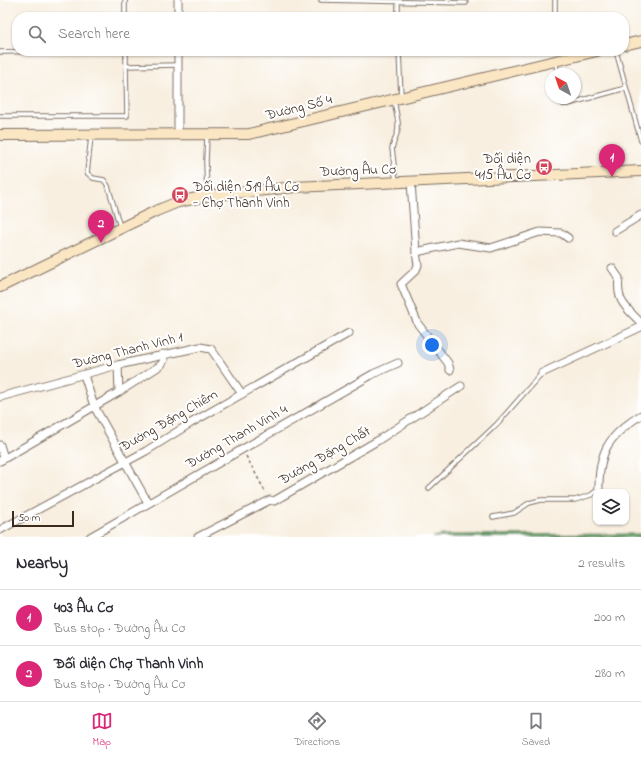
<!DOCTYPE html>
<html lang="en">
<head>
<meta charset="utf-8">
<style>
  body { margin:0; font-family:"Indie Flower",sans-serif; background:#f2f2f3; color:#2b2b33 }
  .controls { position:absolute; right:12px; bottom:12px; display:grid; overflow:hidden; border-radius:8px; box-shadow:0 1px 3px #0004 }
  .controls button { width:36px; height:36px; display:grid; place-items:center; padding:0; border:0; border-bottom:1px solid #e1e1e2; background:#fff; color:#2b2b33; font:20px sans-serif }
  .compass { position:absolute; left:545px; top:68px; width:36px; height:36px; border-radius:50%; background:#fff; box-shadow:0 1px 3px #0004; rotate:320deg }
  .scale { position:absolute; left:12px; bottom:10px; width:62px; box-sizing:border-box; padding-left:4px; border:2px solid #3b2a1e; border-top:0; font-size:11px; line-height:14px; white-space:nowrap; color:#3b2a1e; -webkit-text-stroke:3px #fff; paint-order:stroke }
  .you { position:absolute; left:432px; top:345px; width:14px; height:14px; margin:-10px; border:3px solid #fff; border-radius:50%; background:#1a73e8; box-shadow:0 0 0 6px #1a73e833 }
  .badge { display:grid; place-items:center; width:26px; height:26px; border-radius:50%; background:#db2777; color:#fff; font-size:13px; font-weight:700 }
  .pin { position:absolute; translate:-50% -33px; filter:drop-shadow(0 1px 2px #0008) }
  .pin::after { content:''; position:absolute; top:21px; width:14px; height:12px; background:inherit; clip-path:polygon(0 0,100% 0,50% 100%) }
  .list { margin:0; padding:0; list-style:none }
  h2 { display:flex; justify-content:space-between; align-items:center; height:52px; margin:0; padding:0 16px; font-size:17px }
  h2 small { font-size:13px; font-weight:400; color:#7c7c81 }
  .list li { display:grid; grid-template-columns:26px 1fr auto; gap:12px; align-items:center; box-sizing:border-box; height:56px; padding:0 16px; border-top:1px solid #e1e1e2 }
  .list b { display:block; font-size:15px; white-space:nowrap }
  .list p { margin:0; font-size:13px; white-space:nowrap; color:#7c7c81 }
  .list em { font-size:13px; font-style:normal; color:#7c7c81 }
  .icon { flex:none; width:22px; height:22px; fill:none; stroke:currentColor; stroke-width:2; stroke-linecap:round; stroke-linejoin:round }
  .map { position:relative; flex:none; width:641px; height:537px; overflow:hidden }
  .search { position:absolute; background:#fff; box-shadow:0 1px 3px #0004; left:12px; right:12px; top:12px; height:44px; display:flex; align-items:center; gap:10px; box-sizing:border-box; padding:0 14px; border-radius:16px; color:#7c7c81; font-size:15px }
  .sheet { height:164px; background:#fff }
  nav { display:flex; justify-content:space-around; align-items:center; box-sizing:border-box; height:56px; border-top:1px solid #e1e1e2; background:#fff; font-size:11px; color:#7c7c81 }
  nav a { display:grid; justify-items:center; gap:2px }
  nav .on { color:#db2777 }
  .map>svg:first-child { display:block }
  .forest { fill:#68ad72; stroke:#526c48 }
  .lines { fill:none; stroke-linecap:round; stroke-linejoin:round }
  .lane-casing { stroke:#7d6f62; stroke-width:5.5 }
  .street-casing { stroke:#7d6f62; stroke-width:9 }
  .secondary-casing { stroke:#7d6f62; stroke-width:12 }
  .path { stroke:#7d6f62; stroke-width:1.5; stroke-dasharray:3 3; stroke-linecap:butt }
  .lane { stroke:#fff; stroke-width:3.5 }
  .street { stroke:#fff; stroke-width:7 }
  .secondary { stroke:#fbe6c4; stroke-width:10 }
  .labels { text-anchor:middle; dominant-baseline:central; stroke-width:4; stroke-linejoin:round; paint-order:stroke }
  .street-label { font-size:14px; fill:#3b2a1e; stroke:#fff }
  .poi-label { font-size:14px; fill:#3b2a1e; stroke:#fff; text-anchor:end }
</style>
</head>
<body>
<div class="map">
<svg width="641" height="537" viewBox="0 0 641 537">
  <rect width="100%" height="100%" fill="#fff"/>
  <filter id="ink" filterUnits="userSpaceOnUse"><feTurbulence type="fractalNoise" baseFrequency=".025" numOctaves="2"/><feDisplacementMap in="SourceGraphic" scale="8" xChannelSelector="R" yChannelSelector="G"/><feConvolveMatrix kernelMatrix="1 2 1 2 8 2 1 2 1" color-interpolation-filters="sRGB"/></filter>
  <filter id="wash" filterUnits="userSpaceOnUse"><feTurbulence type="fractalNoise" baseFrequency=".012" numOctaves="4" result="noise"/><feDisplacementMap in="SourceGraphic" scale="16" xChannelSelector="R" yChannelSelector="G"/><feGaussianBlur stdDeviation="0.9" result="paint"/><feColorMatrix in="noise" values="0 0 0 0 0 0 0 0 0 0 0 0 0 0 0 0 0 1.4 0 .05"/><feComposite in="paint" operator="in"/></filter>
  <g filter="url(#wash)">
    <rect width="100%" height="100%" fill="#f8efe0"/>
    <polygon class="forest" points="641,534 641,537 433,537 443,535"/>
  </g>
  <g filter="url(#ink)">
    <g class="lines">
      <g class="lane-casing">
        <g id="lane">
          <polyline points="125,0 125,17"/>
          <polyline points="321,0 466,3"/>
          <polyline points="555,0 555,13"/>
          <polyline points="398,2 398,17"/>
          <polyline points="126,51 126,66"/>
          <polyline points="399,51 401,97"/>
          <polyline points="616,51 641,141"/>
          <polyline points="0,52 67,51"/>
          <polyline points="556,62 557,74"/>
          <polyline points="559,98 563,104 568,104 626,88"/>
          <polyline points="394,100 398,122 398,130 392,148 396,182"/>
          <polyline points="0,116 127,116 126,66 178,65"/>
          <polyline points="91,137 87,173 93,178 104,180 108,186 120,227"/>
          <polyline points="207,195 206,161 207,136"/>
          <polyline points="429,488 497,424 542,373"/>
          <polyline points="493,517 514,513 529,503 541,500 575,500 591,495 599,489"/>
        </g>
      </g>
      <g class="street-casing">
        <g id="street">
          <polyline points="178,17 178,0"/>
          <polyline points="178,135 178,51"/>
          <polyline points="411,182 416,252 418,265 416,270 401,284 418,324 448,363 450,370"/>
          <polyline points="615,231 641,215"/>
          <polyline points="416,252 458,243 491,248 540,232 561,233 568,238"/>
          <path d="M612,268L619,278C616,302 626,307 641,323"/>
          <polyline points="542,373 641,327"/>
          <polyline points="84,375 94,406 148,503"/>
          <polyline points="119,392 161,365 164,360 163,354"/>
          <polyline points="0,397 118,365 200,347 211,349 242,394"/>
          <polyline points="0,445 4,458"/>
          <polyline points="0,461 119,392 118,365"/>
          <path d="M599,492C598,452 608,436 641,415"/>
          <polyline points="0,530 146,451 191,423 349,333"/>
          <polyline points="90,537 373,374 398,363"/>
          <polyline points="198,537 270,500 274,501 377,441 461,386"/>
        </g>
      </g>
      <g class="secondary-casing">
        <g id="secondary">
          <polyline points="624,45 641,41"/>
          <polyline points="0,135 249,134 597,51"/>
          <polyline points="0,287 156,211 178,202 207,196 295,187 641,171"/>
        </g>
      </g>
      <polyline class="path" points="246,456 266,493"/>
      <use href="#lane" class="lane"/>
      <use href="#street" class="street"/>
      <use href="#secondary" class="secondary"/>
    </g>
  </g>
  <defs>
    <g id="bus-disc" transform="scale(0.9)"><circle r="9.5" fill="#d1495b" stroke="#fff"/><path d="M-5-6H5V4H4V6H2V4H-2V6H-4V4H-5ZM-3.5-4V0h7V-4ZM-3.5 1.2v1.5H-2V1.2ZM2 1.2v1.5H3.5V1.2Z" fill="#fff"/></g>
  </defs>
  <g fill-rule="evenodd">
    <use href="#bus-disc" x="544" y="167"/>
    <use href="#bus-disc" x="180" y="195"/>
  </g>
  <g class="labels">
    <g class="street-label">
      <text transform="translate(299 108) rotate(-14)">Đường Số 4</text>
      <text transform="translate(358 171) rotate(-2)">Đường Âu Cơ</text>
      <text transform="translate(128 351) rotate(-14)">Đường Thanh Vinh 1</text>
      <text transform="translate(169 421) rotate(-30)">Đường Đặng Chiêm</text>
      <text transform="translate(237 437) rotate(-30)">Đường Thanh Vinh 4</text>
      <text transform="translate(325 456) rotate(-30)">Đường Đặng Chất</text>
    </g>
    <g class="poi-label">
      <text x="531" y="159">Đối diện<tspan x="531" dy="16">415 Âu Cơ</tspan></text>
      <text x="193" y="187" text-anchor="start">Đối diện 519 Âu Cơ<tspan x="193" dy="16">- Chợ Thanh Vinh</tspan></text>
    </g>
  </g>
</svg>
<div class="controls">
<button><svg class="icon" aria-label="layers" viewBox="0 0 24 24"><path d="M12 4l9 5-9 5-9-5zM3 14l9 5 9-5"/></svg></button>
</div>
<svg class="compass" viewBox="-18 -18 36 36"><path d="M0-13l5 13h-10z" fill="#e53935"/><path d="M0 13l5-13h-10z" fill="#7c7c81"/></svg>
<div class="scale">50 m</div>
<div class="you"></div>
<div class="pin badge" style="left:612px;top:177px">1</div>
<div class="pin badge" style="left:101px;top:243px">2</div>
<div class="search"><svg class="icon" aria-label="search" viewBox="0 0 24 24"><circle cx="10" cy="10" r="6"/><path d="M15 15l6 6"/></svg>Search here</div>
</div>
<section class="sheet">
<h2>Nearby<small>2 results</small></h2>
<ul class="list">
<li><span class="badge">1</span><div><b>403 Âu Cơ</b><p>Bus stop · Đường Âu Cơ</p></div><em>200 m</em></li>
<li><span class="badge">2</span><div><b>Đối diện Chợ Thanh Vinh</b><p>Bus stop · Đường Âu Cơ</p></div><em>280 m</em></li>
</ul>
</section>
<nav>
<a class="on"><svg class="icon" aria-label="map" viewBox="0 0 24 24"><path d="M3 6l6-2 6 2 6-2v14l-6 2-6-2-6 2zM9 4v14M15 6v14"/></svg>Map</a>
<a><svg class="icon" aria-label="directions" viewBox="0 0 24 24"><path d="M12 3l9 9-9 9-9-9zM9 14v-3h6M13 9l2 2-2 2"/></svg>Directions</a>
<a><svg class="icon" aria-label="saved" viewBox="0 0 24 24"><path d="M7 4h10v16l-5-4-5 4z"/></svg>Saved</a>
</nav>
</body>
</html>
